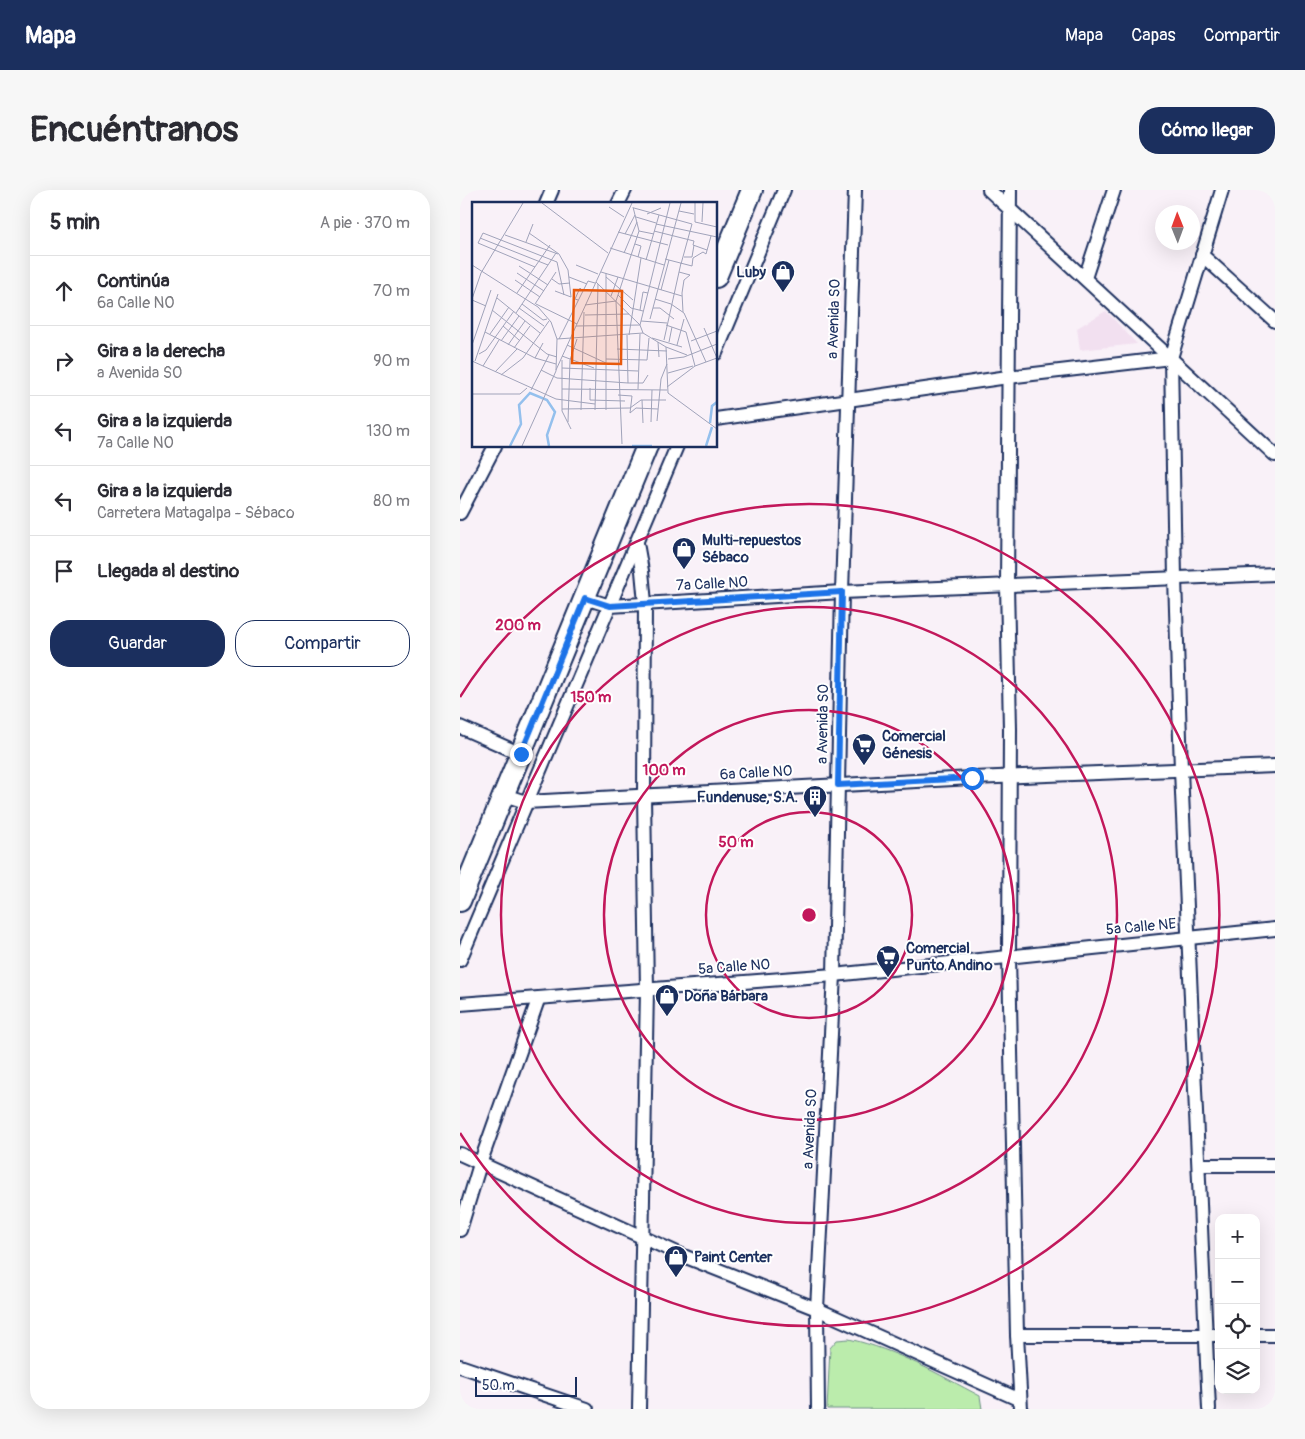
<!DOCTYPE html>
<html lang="es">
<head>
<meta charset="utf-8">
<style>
  body { margin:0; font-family:Pangolin,sans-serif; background:#f7f7f7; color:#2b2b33 }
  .controls { position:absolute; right:15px; bottom:15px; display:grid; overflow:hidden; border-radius:10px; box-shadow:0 5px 20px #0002 }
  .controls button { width:45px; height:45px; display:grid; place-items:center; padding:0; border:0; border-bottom:1px solid #e1e1e2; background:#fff; color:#2b2b33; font:25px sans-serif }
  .compass { position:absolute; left:695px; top:15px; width:45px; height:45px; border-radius:50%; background:#fff; box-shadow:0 5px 20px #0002; rotate:359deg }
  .scale { position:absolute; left:15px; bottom:12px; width:102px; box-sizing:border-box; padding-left:5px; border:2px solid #1b2f5e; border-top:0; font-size:14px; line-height:18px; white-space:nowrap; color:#1b2f5e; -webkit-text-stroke:4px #fff; paint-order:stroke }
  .stop { position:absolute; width:15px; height:15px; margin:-11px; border:4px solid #1a73e8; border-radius:50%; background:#fff }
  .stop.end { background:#1a73e8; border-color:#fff; box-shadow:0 1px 5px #0008 }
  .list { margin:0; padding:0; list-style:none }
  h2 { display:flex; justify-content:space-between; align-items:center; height:65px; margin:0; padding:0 20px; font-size:21px }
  h2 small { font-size:16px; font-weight:400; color:#7c7c81 }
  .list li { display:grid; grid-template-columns:32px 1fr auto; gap:15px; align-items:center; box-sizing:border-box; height:70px; padding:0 20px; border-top:1px solid #e1e1e2 }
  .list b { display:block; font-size:19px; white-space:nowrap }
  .list p { margin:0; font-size:16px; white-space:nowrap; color:#7c7c81 }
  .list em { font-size:16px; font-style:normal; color:#7c7c81 }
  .actions { display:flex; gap:10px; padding:15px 20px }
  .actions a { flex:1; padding:11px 0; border:1px solid #1b2f5e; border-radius:20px; text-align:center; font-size:18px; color:#1b2f5e }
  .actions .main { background:#1b2f5e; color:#fff }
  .icon { flex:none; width:28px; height:28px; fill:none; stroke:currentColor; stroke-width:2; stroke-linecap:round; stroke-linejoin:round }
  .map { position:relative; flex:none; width:815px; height:1219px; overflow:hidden; border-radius:20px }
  header { display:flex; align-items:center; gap:30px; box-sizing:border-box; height:70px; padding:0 25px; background:#1b2f5e; color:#fff }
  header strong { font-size:24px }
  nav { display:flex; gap:28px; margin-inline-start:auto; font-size:18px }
  .intro { display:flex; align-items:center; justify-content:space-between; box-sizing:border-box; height:120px; padding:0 30px }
  h1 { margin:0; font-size:35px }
  .button { padding:12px 22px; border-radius:20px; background:#1b2f5e; color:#fff; font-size:18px; font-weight:700 }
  main { display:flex; gap:30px; padding:0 30px }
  aside { flex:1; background:#fff; border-radius:20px; box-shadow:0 5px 20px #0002 }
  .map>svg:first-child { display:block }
  .built { fill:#f2e0f0 }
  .green { fill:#bbecac; stroke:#6b8e85 }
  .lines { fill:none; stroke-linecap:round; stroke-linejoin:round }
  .street-casing { stroke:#1b2f5e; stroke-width:16 }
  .primary-casing { stroke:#1b2f5e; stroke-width:24 }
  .street { stroke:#fff; stroke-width:12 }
  .primary { stroke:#fff; stroke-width:20 }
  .route { stroke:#1a73e8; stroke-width:6 }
  .ring { fill:none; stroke:#c2185b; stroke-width:2.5 }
  .labels { text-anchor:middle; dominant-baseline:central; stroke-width:4; stroke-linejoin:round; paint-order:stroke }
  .poi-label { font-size:15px; font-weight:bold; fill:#1b2f5e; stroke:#fff; text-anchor:start }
  .street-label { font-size:15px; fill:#1b2f5e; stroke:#fff }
  .inset-river { fill:none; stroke:#94c0ed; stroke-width:2.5 }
  .inset-road { fill:none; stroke:#a0a3ba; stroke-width:1 }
  .view { fill:#e8590c; fill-opacity:0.15; stroke:#e8590c; stroke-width:2.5 }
  .inset-edge { fill:none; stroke:#1b2f5e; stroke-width:2.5 }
  .centre { fill:#c2185b; stroke:#fff; stroke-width:2.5 }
  .ring-label { font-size:15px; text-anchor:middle; font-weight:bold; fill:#c2185b; stroke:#fff; stroke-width:4; stroke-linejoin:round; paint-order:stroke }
</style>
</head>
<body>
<header>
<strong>Mapa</strong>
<nav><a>Mapa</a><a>Capas</a><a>Compartir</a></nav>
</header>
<div class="intro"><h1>Encuéntranos</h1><a class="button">Cómo llegar</a></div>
<main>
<aside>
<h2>5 min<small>A pie · 370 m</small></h2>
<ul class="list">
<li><svg class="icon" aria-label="ahead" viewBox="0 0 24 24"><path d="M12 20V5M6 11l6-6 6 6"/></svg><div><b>Continúa</b><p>6a Calle NO</p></div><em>70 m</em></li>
<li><svg class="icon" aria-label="right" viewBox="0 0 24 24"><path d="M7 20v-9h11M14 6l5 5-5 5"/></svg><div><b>Gira a la derecha</b><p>a Avenida SO</p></div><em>90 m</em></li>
<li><svg class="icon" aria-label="left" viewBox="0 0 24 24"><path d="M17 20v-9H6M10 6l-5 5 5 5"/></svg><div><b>Gira a la izquierda</b><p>7a Calle NO</p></div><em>130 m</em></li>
<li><svg class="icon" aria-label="left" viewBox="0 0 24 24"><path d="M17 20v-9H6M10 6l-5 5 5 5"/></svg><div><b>Gira a la izquierda</b><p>Carretera Matagalpa - Sébaco</p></div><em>80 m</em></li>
<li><svg class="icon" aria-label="arrive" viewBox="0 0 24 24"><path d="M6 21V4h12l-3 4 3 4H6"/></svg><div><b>Llegada al destino</b></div></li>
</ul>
<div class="actions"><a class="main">Guardar</a><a>Compartir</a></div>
</aside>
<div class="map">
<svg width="815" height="1219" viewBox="0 0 815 1219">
  <rect width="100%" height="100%" fill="#f9f1f8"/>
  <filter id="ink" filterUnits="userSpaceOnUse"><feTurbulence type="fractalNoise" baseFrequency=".02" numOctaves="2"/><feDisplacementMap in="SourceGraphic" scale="10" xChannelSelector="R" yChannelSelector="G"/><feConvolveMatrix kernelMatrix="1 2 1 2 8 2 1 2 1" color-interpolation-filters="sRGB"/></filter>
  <g filter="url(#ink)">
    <polygon class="built" points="646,121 677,154 620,160 617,138"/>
    <path class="green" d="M389,1149C437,1160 478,1184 520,1206L522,1219H367L370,1158L377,1150Z"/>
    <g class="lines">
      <g class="street-casing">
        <g id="street">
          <polyline points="529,0 815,265"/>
          <polyline points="550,0 547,395 550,539 549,766 557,1145 561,1219"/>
          <polyline points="86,14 92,0"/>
          <polyline points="158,14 165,0"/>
          <polyline points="742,65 815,131"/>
          <polyline points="625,88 654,0"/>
          <polyline points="256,163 324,0"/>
          <polyline points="256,229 548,187 711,168"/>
          <polyline points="0,323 35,256"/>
          <polyline points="177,353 182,381 185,413 184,606 187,800 179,1219"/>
          <polyline points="125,408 150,416 382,402 815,384"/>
          <polyline points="0,537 61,564"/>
          <polyline points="44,605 66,612 512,588 815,576"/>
          <polyline points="0,770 217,256"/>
          <polyline points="0,814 374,785 815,739"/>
          <polyline points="0,964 226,1067 357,1119 560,1210"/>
          <polyline points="739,975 815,975"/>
          <polyline points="0,1040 20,974 78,810"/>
          <polyline points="557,1145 759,1145"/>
          <polyline points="796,1145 815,1145"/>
          <polyline points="0,1176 127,1219"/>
          <polyline points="358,1219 357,1119 374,785 382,402 395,0"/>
          <polyline points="749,1219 721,580 715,388 711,168 762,0"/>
        </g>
      </g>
      <g class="primary-casing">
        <g id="primary">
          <polyline points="256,87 292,0"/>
          <polyline points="0,711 187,256"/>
        </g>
      </g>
      <use href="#street" class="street"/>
      <use href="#primary" class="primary"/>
    </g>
  </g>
  <g class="lines" filter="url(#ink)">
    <polyline class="route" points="61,564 125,408 150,416 382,402 378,595 512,588"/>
  </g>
  <g class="ring">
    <circle cx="349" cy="725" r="103"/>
    <circle cx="349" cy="725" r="205"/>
    <circle cx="349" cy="725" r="308"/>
    <path d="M0 507A411 411 0 1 1 0 943"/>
  </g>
  <defs>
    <g id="shop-pin" transform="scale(1.25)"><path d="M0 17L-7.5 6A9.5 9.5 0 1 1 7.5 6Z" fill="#1b2f5e" stroke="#fff"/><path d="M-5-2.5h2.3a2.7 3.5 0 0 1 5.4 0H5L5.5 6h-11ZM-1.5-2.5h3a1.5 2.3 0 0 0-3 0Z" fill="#fff"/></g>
    <g id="supermarket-pin" transform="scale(1.25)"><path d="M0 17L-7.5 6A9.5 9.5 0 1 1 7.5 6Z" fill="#1b2f5e" stroke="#fff"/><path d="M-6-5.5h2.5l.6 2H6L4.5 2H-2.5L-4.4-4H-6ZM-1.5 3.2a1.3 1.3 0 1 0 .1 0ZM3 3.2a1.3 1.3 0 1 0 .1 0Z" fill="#fff"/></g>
    <g id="building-pin" transform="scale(1.25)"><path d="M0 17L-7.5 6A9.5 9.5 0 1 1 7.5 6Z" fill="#1b2f5e" stroke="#fff"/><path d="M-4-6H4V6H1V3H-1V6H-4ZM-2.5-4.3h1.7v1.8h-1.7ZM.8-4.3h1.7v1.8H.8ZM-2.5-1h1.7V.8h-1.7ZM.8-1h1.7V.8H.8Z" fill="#fff"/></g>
  </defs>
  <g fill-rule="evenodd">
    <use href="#shop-pin" x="323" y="82"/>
    <use href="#shop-pin" x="224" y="359"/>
    <use href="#supermarket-pin" x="404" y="555"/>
    <use href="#building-pin" x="355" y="607"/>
    <use href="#supermarket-pin" x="428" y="767"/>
    <use href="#shop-pin" x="207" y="806"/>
    <use href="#shop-pin" x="216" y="1067"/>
  </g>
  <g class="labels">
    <g class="poi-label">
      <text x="306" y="82" text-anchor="end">Luby</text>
      <text x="242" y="350">Multi-repuestos<tspan x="242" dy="17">Sébaco</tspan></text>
      <text x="422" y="546">Comercial<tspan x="422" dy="17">Génesis</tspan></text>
      <text x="338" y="607" text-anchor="end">Fundenuse, S.A.</text>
      <text x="446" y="758">Comercial<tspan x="446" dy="17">Punto Andino</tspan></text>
      <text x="224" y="806">Doña Bárbara</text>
      <text x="234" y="1067">Paint Center</text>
    </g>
    <g class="street-label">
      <text transform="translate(374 129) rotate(-88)">a Avenida SO</text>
      <text transform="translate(252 394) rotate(-3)">7a Calle NO</text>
      <text transform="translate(363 534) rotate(-89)">a Avenida SO</text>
      <text transform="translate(296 583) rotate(-3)">6a Calle NO</text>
      <text transform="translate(681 737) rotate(-5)">5a Calle NE</text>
      <text transform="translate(274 777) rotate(-4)">5a Calle NO</text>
      <text transform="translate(350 939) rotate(-87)">a Avenida SO</text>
    </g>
  </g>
  <g transform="translate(12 12)">
    <rect width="245" height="245" fill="#f9f1f8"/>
    <path class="inset-river" d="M238,221L240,204L245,200M38,244L49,222L47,203L58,191L75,198L83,210L75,233L77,244M160,244H180M234,244L240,225"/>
    <path class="inset-road" d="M70,1L136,51M223,1V20L245,25M137,5L152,15M162,6L220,22L209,62M207,9L222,12M175,12L189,6M164,15L184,21M230,20L231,1M184,22L245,35M167,29L182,32M182,29L222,39L221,43L235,48M146,30L196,43M57,31L87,52L96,68L99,95L83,89M153,32L163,13M33,33L86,52M8,36L76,63M54,40L61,22M163,42L169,44L166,55M138,46L192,63M152,51L165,20M212,55H220L222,43M193,57L220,64L221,56L231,50L234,52L239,34M174,58L187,13M0,63L66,105L79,120L85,137L84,169L50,244M104,63L126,72M47,64L76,83M63,65L6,41L11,31L85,60L92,93M129,70L210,94M207,70L218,73L212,78L210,91L211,110M45,71L72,89M97,75L115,82M134,75L161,98M80,77L87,82L98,81M43,78L68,95M124,80L168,123L171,131L194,145L196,191L245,227M189,88L197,58M45,91L78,43M146,93L159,106L171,109M139,94L146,75M25,96L68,131M0,97L9,71L51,1M183,97L199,102L212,111L234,160M0,98L14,104M106,98L103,97L108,86L111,89M50,102L71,118L75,117M63,102L84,70M64,102L105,122M113,103L144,99M47,106L72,124M181,106H188L202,117M20,108L75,152L85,155M168,108L171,90L176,91M44,111L84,51M113,113L157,112M178,117L209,1M169,119L195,121M194,123L214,130L223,164M31,124L47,138M104,124L168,123L198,1M232,126L245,156M13,130L63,156L84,162M18,132L37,105M155,133L156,181M157,133L169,56M180,136L210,145M85,137L171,131M87,137L116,79L123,81M192,138L209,61M29,139L47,114M219,139L245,129M186,140L187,155M197,140L200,125M0,143L19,88M36,143L53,119M95,143L134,161M205,143L212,117M194,145L215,153M42,146L58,124M145,147L195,149M7,152L14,148L42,109M90,154L122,166M63,156L71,141M134,157L175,158L177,136M196,157L212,155L245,142M90,158V209L99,227M0,159L84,197L123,202M3,159L26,92M11,164L27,138M90,166L166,169M69,168L85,176L156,181H171L176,173M84,168L160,1M23,170L45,147M196,171L221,164M29,173L51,156L77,119M195,185L223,164L245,156M118,186V198L153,199M90,187L195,188M166,187L168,132M59,188L77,153M0,192H48L55,186M146,193L160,194L158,211L164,206L186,207M170,198L171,221M158,206L169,198H194M90,207L158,206M109,208L112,110M123,208L126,82M134,208V71M185,219L189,177L195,162M96,220L98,158L105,137M179,220L180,188M150,242L144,99L167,29L161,5"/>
    <path class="view" d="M102,88L150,89L149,162L100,161Z"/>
    <rect width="245" height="245" class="inset-edge"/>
  </g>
  <circle cx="349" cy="725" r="8" class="centre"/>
  <g class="ring-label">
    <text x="58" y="440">200 m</text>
    <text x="131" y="512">150 m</text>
    <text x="204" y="585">100 m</text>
    <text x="276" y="657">50 m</text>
  </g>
</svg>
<div class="controls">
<button>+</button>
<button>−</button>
<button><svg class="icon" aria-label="locate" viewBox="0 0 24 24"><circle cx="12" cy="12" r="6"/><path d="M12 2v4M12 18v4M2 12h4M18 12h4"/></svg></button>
<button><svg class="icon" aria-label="layers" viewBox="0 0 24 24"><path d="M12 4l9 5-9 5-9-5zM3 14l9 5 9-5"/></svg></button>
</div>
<svg class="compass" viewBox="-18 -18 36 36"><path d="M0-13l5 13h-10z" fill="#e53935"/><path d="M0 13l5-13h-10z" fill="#7c7c81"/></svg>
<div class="scale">50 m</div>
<div class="stop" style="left:512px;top:588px"></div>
<div class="stop end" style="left:61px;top:564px"></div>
</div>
</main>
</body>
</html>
